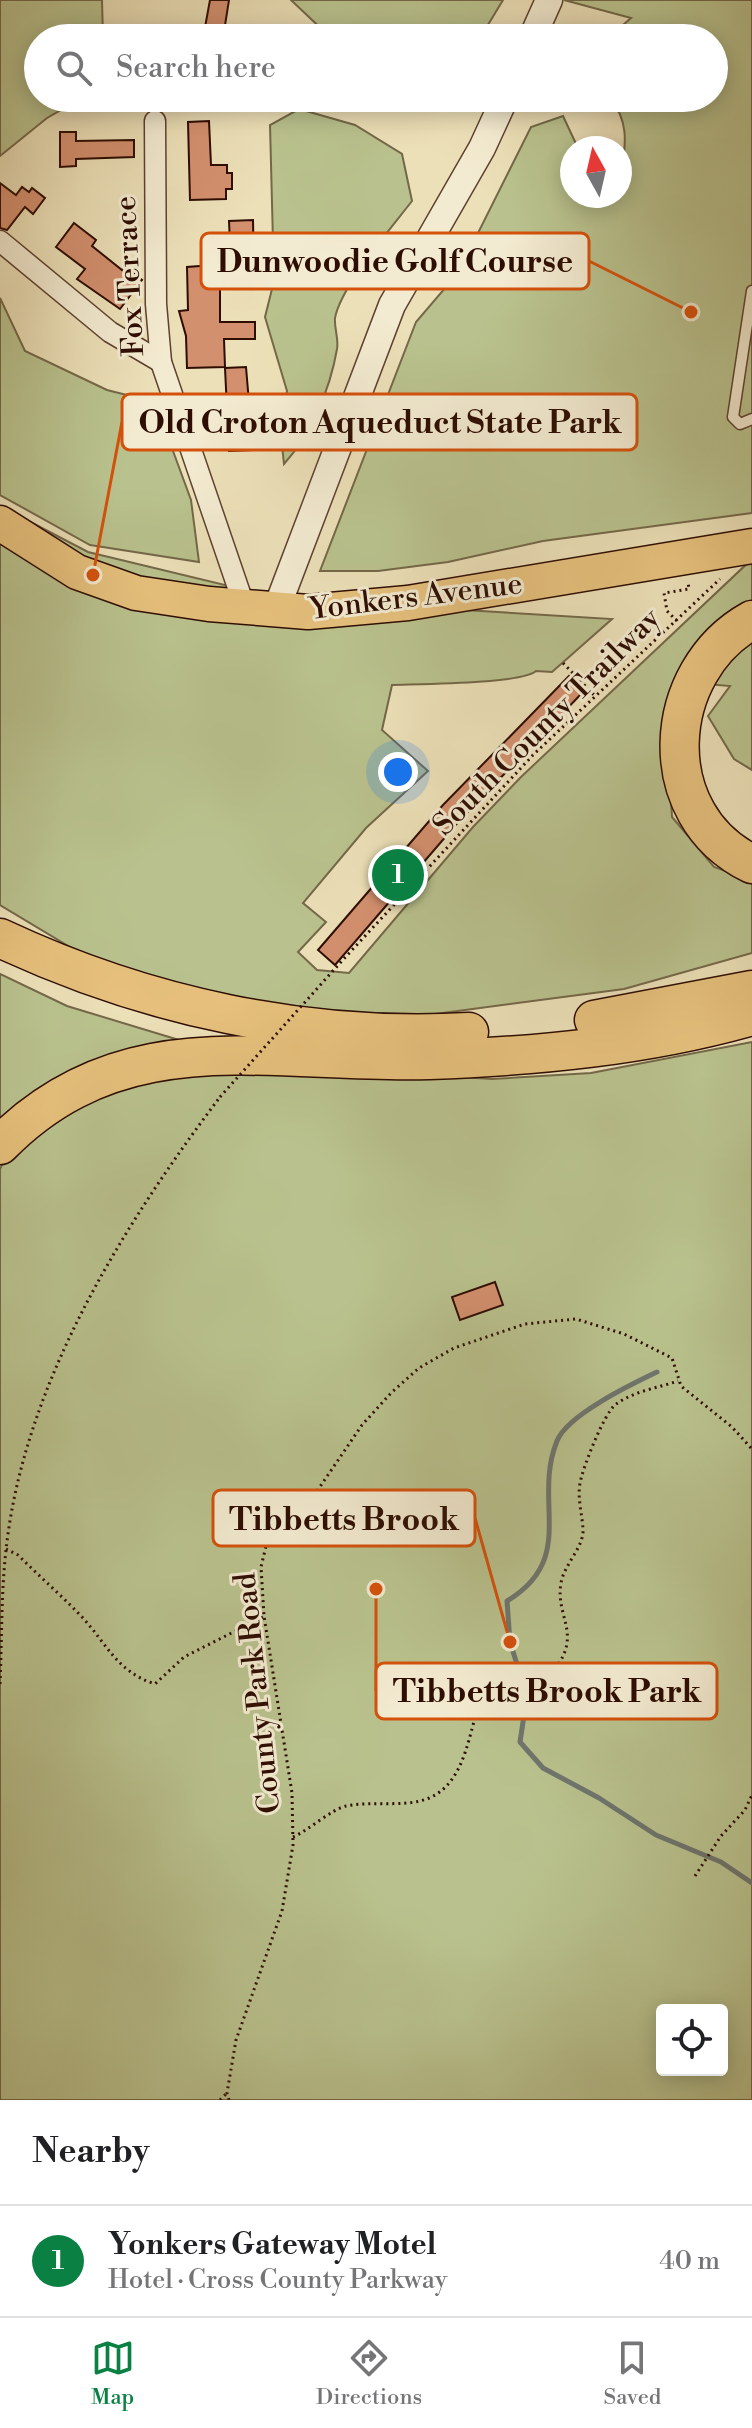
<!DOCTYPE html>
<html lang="en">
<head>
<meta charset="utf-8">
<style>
  body { margin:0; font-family:"Libre Bodoni",serif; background:#f6f6f6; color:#202124 }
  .controls { position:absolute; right:24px; bottom:24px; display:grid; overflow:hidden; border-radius:8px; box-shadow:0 4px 20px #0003 }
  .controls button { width:72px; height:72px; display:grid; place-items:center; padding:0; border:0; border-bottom:2px solid #e0e0e0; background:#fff; color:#202124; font:40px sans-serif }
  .compass { position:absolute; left:560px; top:136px; width:72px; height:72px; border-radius:50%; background:#fff; box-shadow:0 4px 20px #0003; rotate:352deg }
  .you { position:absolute; left:398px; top:772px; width:28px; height:28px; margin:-20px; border:6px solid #fff; border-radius:50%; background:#1a73e8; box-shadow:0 0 0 12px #1a73e833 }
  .badge { display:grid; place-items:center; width:52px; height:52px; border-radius:50%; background:#0b8043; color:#fff; font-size:26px; font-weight:700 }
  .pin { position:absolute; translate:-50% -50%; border:4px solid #fff; box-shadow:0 2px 8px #0006 }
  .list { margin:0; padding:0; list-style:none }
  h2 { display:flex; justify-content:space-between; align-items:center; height:104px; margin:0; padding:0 32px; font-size:34px }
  h2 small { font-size:26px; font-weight:400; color:#757577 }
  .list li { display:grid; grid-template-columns:52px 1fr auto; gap:24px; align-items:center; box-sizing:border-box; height:112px; padding:0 32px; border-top:2px solid #e0e0e0 }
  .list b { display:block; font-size:30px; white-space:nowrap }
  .list p { margin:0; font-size:26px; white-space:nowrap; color:#757577 }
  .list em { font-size:26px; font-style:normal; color:#757577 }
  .icon { flex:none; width:44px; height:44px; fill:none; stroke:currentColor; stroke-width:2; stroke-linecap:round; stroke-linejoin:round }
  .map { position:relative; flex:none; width:752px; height:2100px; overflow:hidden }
  .search { position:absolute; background:#fff; box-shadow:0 4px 20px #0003; left:24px; right:24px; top:24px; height:88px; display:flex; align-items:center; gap:20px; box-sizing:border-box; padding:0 28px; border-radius:44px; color:#757577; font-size:30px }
  .sheet { height:216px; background:#fff }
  nav { display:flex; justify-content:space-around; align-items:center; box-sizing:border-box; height:112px; border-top:2px solid #e0e0e0; background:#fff; font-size:22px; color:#757577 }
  nav a { display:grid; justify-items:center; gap:4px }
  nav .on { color:#0b8043 }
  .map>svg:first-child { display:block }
  .green { fill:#b9c28e; stroke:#746848; stroke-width:2; fill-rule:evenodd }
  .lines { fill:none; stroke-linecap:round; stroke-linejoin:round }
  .stream { stroke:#6f756e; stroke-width:5 }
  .building { fill:#d3906f; stroke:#2e0d02; stroke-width:2 }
  .service-casing { stroke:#5e4230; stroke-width:13 }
  .minor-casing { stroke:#5e4230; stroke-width:23 }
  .tertiary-casing { stroke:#5e4230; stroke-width:29 }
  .primary-casing { stroke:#2e0d02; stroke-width:37 }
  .motorway-casing { stroke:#2e0d02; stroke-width:41 }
  .path { stroke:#2e0d02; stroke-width:3; stroke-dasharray:2 4; stroke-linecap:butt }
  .service { stroke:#f3ebd1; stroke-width:10 }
  .minor { stroke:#f3ebd1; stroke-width:20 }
  .tertiary { stroke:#f3ebd1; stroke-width:26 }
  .primary { stroke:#e6c07c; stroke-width:34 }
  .motorway { stroke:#e6c07c; stroke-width:38 }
  .path-bridge { stroke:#2e0d02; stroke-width:3; stroke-dasharray:2 4; stroke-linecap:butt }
  .labels { text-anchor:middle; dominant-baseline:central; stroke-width:6; stroke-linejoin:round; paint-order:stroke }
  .street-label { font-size:30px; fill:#2e0d02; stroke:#f3ebd1 }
  .leader { fill:none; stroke:#d5510b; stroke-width:3 }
  .callout-dot { fill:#d5510b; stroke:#f3ebd1; stroke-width:3 }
  .callout { fill:#f3ebd1; stroke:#d5510b; stroke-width:3 }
  .callout-label { font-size:32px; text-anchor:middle; font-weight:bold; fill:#2e0d02 }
</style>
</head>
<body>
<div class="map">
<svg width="752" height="2100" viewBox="0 0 752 2100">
  <rect width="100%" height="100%" fill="#ece0b8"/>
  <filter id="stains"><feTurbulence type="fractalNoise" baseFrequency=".0025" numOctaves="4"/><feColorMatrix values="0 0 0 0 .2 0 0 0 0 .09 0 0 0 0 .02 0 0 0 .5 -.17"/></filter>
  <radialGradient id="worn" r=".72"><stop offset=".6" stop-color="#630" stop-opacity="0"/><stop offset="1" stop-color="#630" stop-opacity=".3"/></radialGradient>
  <g class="green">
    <polygon points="0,0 102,0 103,38 38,38 38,98 82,98 47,118 0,156"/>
    <polygon points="291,0 503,0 480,38 331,38"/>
    <path d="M564,0H752V513L543,541L448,562L378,571H320L416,322L458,273L531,127L563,116L578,148H572V196H620C620,159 636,130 610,98H714V38H608L631,18Z"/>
    <path d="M299,109L355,125L402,154L412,201C392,227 341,286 335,318C334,328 339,339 337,349C330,390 311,434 284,464L280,427L287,391L265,317L274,281L270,125Z"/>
    <polygon points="0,298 25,351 107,390 155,402 191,500 199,562 90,545 0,495"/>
    <path d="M0,506L88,552L283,599L612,619L552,672L536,671C521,684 418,684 392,685L382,730L428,771L366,828L303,903L326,922L298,952L317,970L349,973L473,827L521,777L752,559V770L734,759L708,716L730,686L683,682L667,729L672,817L714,867L752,880V953L624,989L420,1016L330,1017L153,983L75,950L0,905Z"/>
    <path d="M0,974L67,1006L179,1040C114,1052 46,1073 0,1124Z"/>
    <path d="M752,1042V2100H0V1169L17,1133L150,1073L412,1074L492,1079L591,1073ZM662,2010H722V2070H662Z"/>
  </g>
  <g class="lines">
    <path class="stream" d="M657,1372C632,1384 567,1415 557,1441C532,1502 578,1558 507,1601L510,1642L527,1696L520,1742L543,1768L599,1798L656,1835L721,1862L752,1883"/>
  </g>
  <g class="building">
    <polygon points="210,0 229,0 223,38 203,38"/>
    <polygon points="209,121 211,165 227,165 227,173 232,173 232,189 226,189 226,199 190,200 188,122"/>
    <polygon points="60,132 76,132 76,141 134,140 134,157 76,159 76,166 60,167"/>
    <polygon points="0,183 16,195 22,187 29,192 32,188 45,198 33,214 25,207 7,230 0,228"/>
    <polygon points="253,220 254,268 231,268 229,221"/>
    <polygon points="74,223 96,240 92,246 122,270 125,266 142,280 120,309 77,279 85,269 56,247"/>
    <polygon points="227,264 228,285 220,286 220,322 255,322 255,339 224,339 225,367 187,368 186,336 179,311 188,310 187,267"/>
    <polygon points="246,367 253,450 229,451 225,368"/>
    <polygon points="569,676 584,691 460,820 335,965 318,950 443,805"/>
    <polygon points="495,1282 503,1305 460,1320 452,1297"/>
  </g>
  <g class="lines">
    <g class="service-casing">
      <polyline id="service" points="752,291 733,417 740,424 752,419"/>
    </g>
    <g class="minor-casing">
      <g id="minor">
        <polyline points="155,121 156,304 161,362 245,608"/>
        <polyline points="0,241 110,332 161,362"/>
      </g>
    </g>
    <g class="tertiary-casing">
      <g id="tertiary">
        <polyline points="532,38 549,0"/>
        <polyline points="276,610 392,305 482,148 505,98"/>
      </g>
    </g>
    <g class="primary-casing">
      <polyline id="primary" points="0,523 77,572 136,593 209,604 308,612 408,603 752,546"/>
    </g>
    <g class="motorway-casing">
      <g id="motorway">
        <path d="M752,620C660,671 651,815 752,864"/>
        <path d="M0,938C147,1007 307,1041 469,1032"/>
        <polyline points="594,1020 752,990"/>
        <path d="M0,1145C125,1018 271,1065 429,1060C537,1056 647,1046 752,1016"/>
      </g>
    </g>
    <g class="path">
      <polyline points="677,621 667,611 664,593 689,589 688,582"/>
      <polyline points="563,663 594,695"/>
      <polyline points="340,963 533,755 720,579"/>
      <path d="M6,1549L18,1555C39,1576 61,1595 82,1617C107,1644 117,1672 155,1684L184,1657L263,1617"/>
      <path d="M0,1684C2,1639 1,1594 6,1550C24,1384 122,1227 220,1097"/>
      <path d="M293,1837C309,1830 332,1809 346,1806C387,1798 431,1817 456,1773C471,1747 473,1713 486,1686L497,1678L554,1670C583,1634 555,1617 561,1583C564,1565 582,1549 583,1532C583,1516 577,1500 580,1483C583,1467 604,1414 615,1405C633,1391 658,1388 678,1381"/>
      <polyline points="695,1876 721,1836 745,1810 752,1795"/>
      <polyline points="220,2100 227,2093"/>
      <polyline points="229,2100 227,2093 236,2040 282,1911 293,1845 292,1793 264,1616 261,1567 266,1546 315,1494 362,1425 391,1393 419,1368 454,1348 525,1324 576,1319 624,1334 672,1358 681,1386 732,1427 752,1449"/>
    </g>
    <use href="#service" class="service"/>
    <use href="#minor" class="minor"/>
    <use href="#tertiary" class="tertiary"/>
    <use href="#primary" class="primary"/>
    <use href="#motorway" class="motorway"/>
    <polyline class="path-bridge" points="220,1097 340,963"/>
  </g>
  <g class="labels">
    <g class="street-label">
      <text transform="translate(130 276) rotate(-93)">Fox Terrace</text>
      <text transform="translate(416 597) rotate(-7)">Yonkers Avenue</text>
      <text transform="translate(547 722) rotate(-45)">South County Trailway</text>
      <text transform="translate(258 1693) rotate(-96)">County Park Road</text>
    </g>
  </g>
  <path class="leader" d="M691 312L589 261M93 575L122 422M510 1642L475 1518M376 1589L376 1691"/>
  <g class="callout-dot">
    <circle cx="691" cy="312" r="8"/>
    <circle cx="93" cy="575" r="8"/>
    <circle cx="510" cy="1642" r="8"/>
    <circle cx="376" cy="1589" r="8"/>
  </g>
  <g class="callout">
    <rect x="201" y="233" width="388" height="56" rx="8"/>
    <rect x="122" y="394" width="515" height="56" rx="8"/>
    <rect x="213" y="1490" width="262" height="56" rx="8"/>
    <rect x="376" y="1663" width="341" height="56" rx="8"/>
  </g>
  <g class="callout-label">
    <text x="395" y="272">Dunwoodie Golf Course</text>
    <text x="380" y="433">Old Croton Aqueduct State Park</text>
    <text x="344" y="1530">Tibbetts Brook</text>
    <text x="547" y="1702">Tibbetts Brook Park</text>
  </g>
  <rect width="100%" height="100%" filter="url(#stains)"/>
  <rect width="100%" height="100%" fill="url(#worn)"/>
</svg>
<div class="controls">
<button><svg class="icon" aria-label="locate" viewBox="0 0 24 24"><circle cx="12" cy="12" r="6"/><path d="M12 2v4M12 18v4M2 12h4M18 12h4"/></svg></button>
</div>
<svg class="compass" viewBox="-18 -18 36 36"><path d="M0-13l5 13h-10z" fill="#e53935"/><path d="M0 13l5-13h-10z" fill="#757577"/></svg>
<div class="you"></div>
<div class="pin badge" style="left:398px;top:875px">1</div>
<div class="search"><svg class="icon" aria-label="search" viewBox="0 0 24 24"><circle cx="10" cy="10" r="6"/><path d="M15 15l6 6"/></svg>Search here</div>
</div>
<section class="sheet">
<h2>Nearby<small></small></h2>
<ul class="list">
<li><span class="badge">1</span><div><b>Yonkers Gateway Motel</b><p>Hotel · Cross County Parkway</p></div><em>40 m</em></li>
</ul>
</section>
<nav>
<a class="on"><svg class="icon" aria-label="map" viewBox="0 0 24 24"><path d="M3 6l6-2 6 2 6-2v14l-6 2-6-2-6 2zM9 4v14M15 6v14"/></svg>Map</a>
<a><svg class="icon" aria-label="directions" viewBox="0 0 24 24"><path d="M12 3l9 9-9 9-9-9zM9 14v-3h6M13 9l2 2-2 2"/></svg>Directions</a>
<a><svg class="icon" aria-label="saved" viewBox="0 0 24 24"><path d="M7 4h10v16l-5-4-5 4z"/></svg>Saved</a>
</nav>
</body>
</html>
